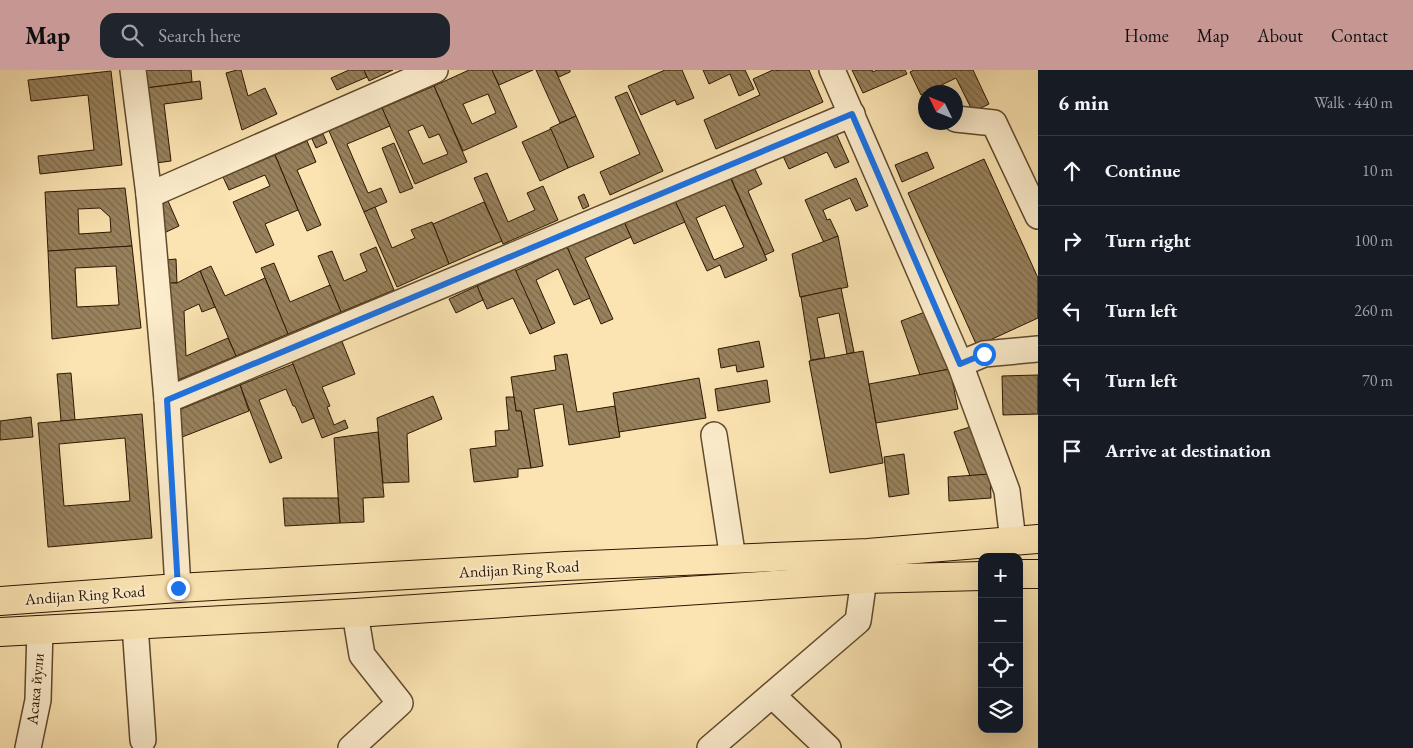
<!DOCTYPE html>
<html lang="en">
<head>
<meta charset="utf-8">
<style>
  body { margin:0; font-family:"EB Garamond",serif; background:#20242c; color:#f1f3f6 }
  .controls { position:absolute; right:15px; bottom:15px; display:grid; overflow:hidden; border-radius:10px; box-shadow:0 5px 20px #0002 }
  .controls button { width:45px; height:45px; display:grid; place-items:center; padding:0; border:0; border-bottom:1px solid #363941; background:#171b24; color:#f1f3f6; font:25px sans-serif }
  .compass { position:absolute; left:918px; top:15px; width:45px; height:45px; border-radius:50%; background:#171b24; box-shadow:0 5px 20px #0002; rotate:313deg }
  .stop { position:absolute; width:15px; height:15px; margin:-11px; border:4px solid #1a73e8; border-radius:50%; background:#fff }
  .stop.end { background:#1a73e8; border-color:#fff; box-shadow:0 1px 5px #0008 }
  .list { margin:0; padding:0; list-style:none }
  h2 { display:flex; justify-content:space-between; align-items:center; height:65px; margin:0; padding:0 20px; font-size:21px }
  h2 small { font-size:16px; font-weight:400; color:#9ea1a6 }
  .list li { display:grid; grid-template-columns:32px 1fr auto; gap:15px; align-items:center; box-sizing:border-box; height:70px; padding:0 20px; border-top:1px solid #363941 }
  .list b { display:block; font-size:19px; white-space:nowrap }
  .list em { font-size:16px; font-style:normal; color:#9ea1a6 }
  .icon { flex:none; width:28px; height:28px; fill:none; stroke:currentColor; stroke-width:2; stroke-linecap:round; stroke-linejoin:round }
  .map { position:relative; flex:none; width:1038px; height:678px; overflow:hidden }
  header { display:flex; align-items:center; gap:30px; box-sizing:border-box; height:70px; padding:0 25px; background:#c59692; color:#111 }
  header strong { font-size:24px }
  nav { display:flex; gap:28px; margin-inline-start:auto; font-size:18px }
  .search { width:350px; height:45px; background:#20242c; display:flex; align-items:center; gap:12px; box-sizing:border-box; padding:0 18px; border-radius:15px; color:#9ea1a6; font-size:19px }
  main { display:flex }
  aside { flex:1; background:#171b24 }
  .map>svg:first-child { display:block }
  .building { fill:url(#building-back-hatch); stroke:#2d1700; fill-rule:evenodd }
  .lines { fill:none; stroke-linecap:round; stroke-linejoin:round }
  .minor-casing { stroke:#604a2c; stroke-width:28 }
  .highway-casing { stroke:#2d1700; stroke-width:30 }
  .minor { stroke:#fcedcd; stroke-width:25 }
  .highway { stroke:#fbe4b2; stroke-width:28 }
  .route { stroke:#1a73e8; stroke-width:6 }
  .labels { text-anchor:middle; dominant-baseline:central; stroke-width:4; stroke-linejoin:round; paint-order:stroke }
  .street-label { font-size:16px; fill:#2d1700; stroke:#fcedcd }
</style>
</head>
<body>
<header>
<strong>Map</strong>
<div class="search"><svg class="icon" aria-label="search" viewBox="0 0 24 24"><circle cx="10" cy="10" r="6"/><path d="M15 15l6 6"/></svg>Search here</div>
<nav><a>Home</a><a>Map</a><a>About</a><a>Contact</a></nav>
</header>
<main>
<div class="map">
<svg width="1038" height="678" viewBox="0 0 1038 678">
  <defs>
    <pattern id="building-back-hatch" width="6" height="6" patternUnits="userSpaceOnUse" patternTransform="scale(1.25)"><rect width="6" height="6" fill="#98825d"/><path d="M-1 5l2 2M0 0l6 6M5-1l2 2" fill="none" stroke="#7c694a"/></pattern>
  </defs>
  <rect width="100%" height="100%" fill="#fbe4b2"/>
  <filter id="stains"><feTurbulence type="fractalNoise" baseFrequency=".004" numOctaves="4"/><feColorMatrix values="0 0 0 0 .2 0 0 0 0 .09 0 0 0 0 .02 0 0 0 .5 -.17"/></filter>
  <radialGradient id="worn" r=".72"><stop offset=".6" stop-color="#630" stop-opacity="0"/><stop offset="1" stop-color="#630" stop-opacity=".3"/></radialGradient>
  <g class="building">
    <polygon points="144,0 191,0 192,12 146,18"/>
    <polygon points="237,0 241,0 248,26 265,18 277,44 242,60 226,3"/>
    <polygon points="349,0 364,0 367,7 337,20 331,8"/>
    <polygon points="364,0 393,0 369,11"/>
    <path d="M469,0H492L517,57L463,81L434,16ZM488,24L496,43L472,54L463,34Z"/>
    <polygon points="492,0 533,0 499,15"/>
    <polygon points="536,0 555,0 576,46 560,53"/>
    <polygon points="555,0 570,0 570,2 559,7"/>
    <polygon points="665,0 682,0 694,28 677,35 675,30 641,45 628,16"/>
    <polygon points="703,0 745,0 754,19 739,26 730,4 709,14"/>
    <polygon points="773,0 776,0 777,1 780,0 809,0 823,32 716,79 704,50 760,25 753,9"/>
    <polygon points="852,0 872,0 873,2 877,0 905,0 907,4 863,23"/>
    <polygon points="914,0 973,0 989,34 973,42 956,8 921,25 910,2"/>
    <polygon points="111,1 122,95 40,104 38,86 94,80 88,25 31,31 28,10"/>
    <polygon points="200,11 202,29 164,34 171,91 156,93 146,18"/>
    <path d="M434,16L467,92L415,114L382,38ZM423,55L429,68L439,64L448,84L423,94L408,61Z"/>
    <polygon points="627,22 663,101 610,125 600,102 640,84 615,27"/>
    <polygon points="382,38 390,56 347,74 368,123 381,118 387,132 364,142 329,61"/>
    <polygon points="576,46 594,87 568,98 550,58"/>
    <polygon points="551,59 568,98 540,111 522,72"/>
    <polygon points="835,61 849,92 835,98 827,82 789,99 782,84"/>
    <polygon points="323,64 327,73 316,78 312,69"/>
    <polygon points="307,71 316,92 297,100 321,155 307,161 275,85"/>
    <polygon points="394,73 413,118 400,123 382,78"/>
    <polygon points="927,82 934,98 902,112 895,95"/>
    <polygon points="275,85 298,140 265,154 274,175 256,183 233,132 270,116 265,105 229,120 223,107"/>
    <polygon points="984,89 1038,208 1038,248 977,276 908,123"/>
    <polygon points="754,97 762,114 748,121 774,181 765,185 731,108"/>
    <polygon points="487,103 508,152 535,140 527,123 543,116 558,150 503,174 474,108"/>
    <path d="M729,105L767,190L725,208L720,195L707,201L674,129ZM725,135L744,177L714,190L696,148Z"/>
    <polygon points="856,108 868,136 856,141 850,128 823,140 827,150 830,149 838,166 824,173 805,130"/>
    <path d="M125,118L132,176L48,181L45,122ZM100,138L110,147L111,162L79,164L78,139Z"/>
    <polygon points="584,124 589,136 583,139 578,127"/>
    <polygon points="674,129 685,152 634,174 624,152"/>
    <polygon points="168,131 179,156 164,163 160,135"/>
    <polygon points="484,132 502,171 449,194 433,154"/>
    <polygon points="375,137 392,178 415,168 411,160 432,152 449,194 397,217 364,142"/>
    <polygon points="624,152 631,167 585,188 613,249 601,254 567,177"/>
    <polygon points="838,166 848,217 800,227 792,184"/>
    <path d="M132,176L141,258L52,269L48,181ZM116,196L119,235L77,237L75,198Z"/>
    <polygon points="376,177 394,220 341,242 318,186 332,181 344,211 367,201 360,184"/>
    <polygon points="567,177 590,228 574,235 558,199 536,210 555,253 542,259 515,201"/>
    <polygon points="176,189 177,213 167,213 166,190"/>
    <polygon points="274,193 290,232 330,215 341,242 288,264 261,198"/>
    <polygon points="211,196 225,226 265,208 288,264 236,286 200,201"/>
    <polygon points="515,199 542,259 530,264 513,228 487,239 477,216"/>
    <polygon points="200,201 215,237 202,242 199,234 184,241 186,286 228,268 236,286 173,312 167,213 177,213"/>
    <polygon points="477,216 483,230 456,243 449,229"/>
    <polygon points="841,218 854,282 847,284 839,243 817,248 825,288 811,290 801,227"/>
    <polygon points="925,242 950,299 920,305 901,251"/>
    <polygon points="341,269 355,304 322,317 330,336 327,337 334,355 345,350 348,358 322,368 291,289"/>
    <polygon points="759,271 764,297 737,302 736,295 721,298 718,279"/>
    <polygon points="863,281 883,393 830,403 809,291"/>
    <polygon points="567,284 577,342 615,336 620,367 569,375 563,334 534,339 543,396 531,398 521,341 516,341 511,307 556,300 554,286"/>
    <polygon points="293,294 314,348 302,353 295,336 293,336 286,319 259,330 282,388 270,393 240,315"/>
    <polygon points="950,299 958,339 876,353 869,314"/>
    <polygon points="71,303 75,350 61,351 57,304"/>
    <polygon points="1038,305 1038,344 1003,345 1002,306"/>
    <polygon points="699,308 706,348 619,362 613,323"/>
    <polygon points="767,310 770,332 718,341 715,319"/>
    <polygon points="240,315 249,341 177,369 174,342"/>
    <polygon points="433,326 442,349 407,364 409,412 383,413 377,348"/>
    <polygon points="506,327 514,327 516,341 521,341 531,398 518,399 518,407 474,412 470,379 496,376 495,361 509,360"/>
    <path d="M142,344L152,468L48,477L38,353ZM125,368L130,431L64,436L59,374Z"/>
    <polygon points="31,347 33,367 0,370 0,351"/>
    <polygon points="973,356 990,404 970,406 954,362"/>
    <polygon points="378,362 384,427 363,428 364,452 340,453 334,368"/>
    <polygon points="904,384 909,424 889,427 884,387"/>
    <polygon points="990,404 991,428 949,431 948,407"/>
    <polygon points="283,428 338,428 340,453 285,456"/>
  </g>
  <g class="lines">
    <g class="minor-casing">
      <g id="minor">
        <polyline points="133,0 149,125 167,330 178,518"/>
        <polyline points="832,0 960,294 1007,421 1013,471"/>
        <polyline points="956,49 994,53 1038,146"/>
        <polyline points="149,125 435,0"/>
        <polyline points="960,294 984,284 1038,279"/>
        <polyline points="167,330 852,44"/>
        <polyline points="714,365 733,489"/>
        <polyline points="135,555 143,670"/>
        <polyline points="772,625 828,678"/>
        <polyline points="28,678 38,630 40,559"/>
        <polyline points="351,678 400,633 362,585 355,543"/>
        <polyline points="710,678 858,551 864,509"/>
      </g>
    </g>
    <g class="highway-casing">
      <g id="highway">
        <polyline points="1019,504 1038,504"/>
        <polyline points="0,531 178,518 566,496 868,483 1038,469"/>
        <polyline points="0,562 355,543 864,509 982,506"/>
      </g>
    </g>
    <use href="#minor" class="minor"/>
    <use href="#highway" class="highway"/>
  </g>
  <g class="lines">
    <polyline class="route" points="178,518 167,330 852,44 960,294 984,284"/>
  </g>
  <g class="labels">
    <g class="street-label">
      <text transform="translate(519 499) rotate(-3)">Andijan Ring Road</text>
      <text transform="translate(85 525) rotate(-4)">Andijan Ring Road</text>
      <text transform="translate(35 619) rotate(-85)">Асака йули</text>
    </g>
  </g>
  <rect width="100%" height="100%" filter="url(#stains)"/>
  <rect width="100%" height="100%" fill="url(#worn)"/>
</svg>
<div class="controls">
<button>+</button>
<button>−</button>
<button><svg class="icon" aria-label="locate" viewBox="0 0 24 24"><circle cx="12" cy="12" r="6"/><path d="M12 2v4M12 18v4M2 12h4M18 12h4"/></svg></button>
<button><svg class="icon" aria-label="layers" viewBox="0 0 24 24"><path d="M12 4l9 5-9 5-9-5zM3 14l9 5 9-5"/></svg></button>
</div>
<svg class="compass" viewBox="-18 -18 36 36"><path d="M0-13l5 13h-10z" fill="#e53935"/><path d="M0 13l5-13h-10z" fill="#9ea1a6"/></svg>
<div class="stop" style="left:984px;top:284px"></div>
<div class="stop end" style="left:178px;top:518px"></div>
</div>
<aside>
<h2>6 min<small>Walk · 440 m</small></h2>
<ul class="list">
<li><svg class="icon" aria-label="ahead" viewBox="0 0 24 24"><path d="M12 20V5M6 11l6-6 6 6"/></svg><div><b>Continue</b></div><em>10 m</em></li>
<li><svg class="icon" aria-label="right" viewBox="0 0 24 24"><path d="M7 20v-9h11M14 6l5 5-5 5"/></svg><div><b>Turn right</b></div><em>100 m</em></li>
<li><svg class="icon" aria-label="left" viewBox="0 0 24 24"><path d="M17 20v-9H6M10 6l-5 5 5 5"/></svg><div><b>Turn left</b></div><em>260 m</em></li>
<li><svg class="icon" aria-label="left" viewBox="0 0 24 24"><path d="M17 20v-9H6M10 6l-5 5 5 5"/></svg><div><b>Turn left</b></div><em>70 m</em></li>
<li><svg class="icon" aria-label="arrive" viewBox="0 0 24 24"><path d="M6 21V4h12l-3 4 3 4H6"/></svg><div><b>Arrive at destination</b></div></li>
</ul>
</aside>
</main>
</body>
</html>
